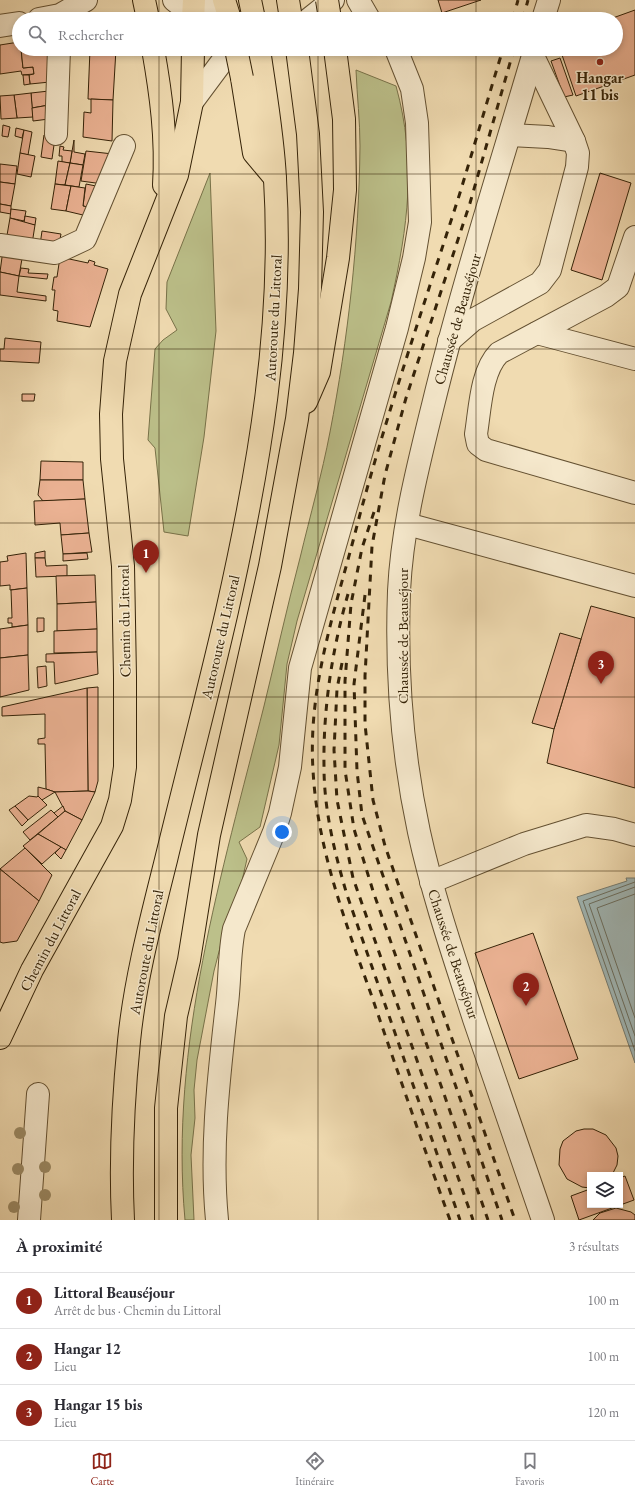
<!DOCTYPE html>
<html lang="fr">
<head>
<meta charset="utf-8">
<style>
  body { margin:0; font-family:"EB Garamond",serif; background:#f2f2f3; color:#2b2b33 }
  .controls { position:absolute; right:12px; bottom:12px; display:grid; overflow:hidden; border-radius:0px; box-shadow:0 2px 6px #0003 }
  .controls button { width:36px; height:36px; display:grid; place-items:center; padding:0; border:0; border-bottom:1px solid #e1e1e2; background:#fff; color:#2b2b33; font:20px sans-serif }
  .you { position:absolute; left:282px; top:832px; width:14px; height:14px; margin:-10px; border:3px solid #fff; border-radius:50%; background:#1a73e8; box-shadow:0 0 0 6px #1a73e833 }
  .badge { display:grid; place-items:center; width:26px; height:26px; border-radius:50%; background:#8f2418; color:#fff; font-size:13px; font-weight:700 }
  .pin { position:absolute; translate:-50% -33px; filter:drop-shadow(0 1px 2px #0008) }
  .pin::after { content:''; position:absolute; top:21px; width:14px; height:12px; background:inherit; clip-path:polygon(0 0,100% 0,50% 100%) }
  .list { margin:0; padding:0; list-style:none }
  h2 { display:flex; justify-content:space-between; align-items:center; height:52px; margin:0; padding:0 16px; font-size:17px }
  h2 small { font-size:13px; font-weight:400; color:#7c7c81 }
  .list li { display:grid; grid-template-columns:26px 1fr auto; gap:12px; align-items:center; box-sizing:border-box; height:56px; padding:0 16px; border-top:1px solid #e1e1e2 }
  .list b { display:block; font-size:15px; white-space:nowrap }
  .list p { margin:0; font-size:13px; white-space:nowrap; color:#7c7c81 }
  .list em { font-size:13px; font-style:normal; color:#7c7c81 }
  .icon { flex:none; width:22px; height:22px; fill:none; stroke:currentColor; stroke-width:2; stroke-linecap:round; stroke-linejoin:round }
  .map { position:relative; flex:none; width:635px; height:1220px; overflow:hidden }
  .search { position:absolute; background:#fff; box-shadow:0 2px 6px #0003; left:12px; right:12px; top:12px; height:44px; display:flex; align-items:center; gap:10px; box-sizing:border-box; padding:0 14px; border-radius:22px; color:#7c7c81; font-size:15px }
  .sheet { height:220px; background:#fff }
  nav { display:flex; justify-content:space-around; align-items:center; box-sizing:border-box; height:56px; border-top:1px solid #e1e1e2; background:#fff; font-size:11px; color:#7c7c81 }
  nav a { display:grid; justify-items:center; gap:2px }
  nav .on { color:#8f2418 }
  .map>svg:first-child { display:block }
  .green { fill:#bcc08a; stroke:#787249 }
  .water { fill:#a0b8b8; stroke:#757c72 }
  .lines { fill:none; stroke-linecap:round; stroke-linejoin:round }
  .shore { stroke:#6a6e60; stroke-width:1 }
  .building { fill:#ebb293; stroke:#352308 }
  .minor-casing { stroke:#645132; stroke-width:24 }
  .major-casing { stroke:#352308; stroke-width:24 }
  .highway-casing { stroke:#352308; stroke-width:24 }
  .minor { stroke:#f5e8cc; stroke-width:22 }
  .major { stroke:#f0dbb1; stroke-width:22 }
  .highway { stroke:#f0dbb1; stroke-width:22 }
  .rail { stroke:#352308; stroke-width:3; stroke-dasharray:7 7; stroke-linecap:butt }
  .highway-bridge-casing { stroke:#352308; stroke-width:24; stroke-linecap:butt }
  .highway-bridge { stroke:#f0dbb1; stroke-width:22 }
  .tree { fill:#9c8b66 }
  .grid { fill:none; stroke:#352308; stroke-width:1; stroke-opacity:0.55 }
  .poi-dot { fill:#8f2418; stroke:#f5e8cc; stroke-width:1.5 }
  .labels { text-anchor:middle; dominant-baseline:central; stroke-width:3; stroke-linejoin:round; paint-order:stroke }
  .poi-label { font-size:15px; font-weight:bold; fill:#352308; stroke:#f5e8cc }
  .street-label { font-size:15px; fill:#352308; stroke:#f5e8cc }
</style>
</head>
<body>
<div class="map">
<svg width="635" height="1220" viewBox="0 0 635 1220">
  <rect width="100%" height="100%" fill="#f0dbb1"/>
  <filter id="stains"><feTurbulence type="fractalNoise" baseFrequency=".005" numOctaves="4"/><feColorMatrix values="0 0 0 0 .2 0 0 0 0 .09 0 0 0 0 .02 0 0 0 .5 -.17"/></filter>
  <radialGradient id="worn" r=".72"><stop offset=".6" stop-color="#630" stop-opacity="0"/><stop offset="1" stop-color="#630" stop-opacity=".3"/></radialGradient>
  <g class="green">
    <path d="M356,70L396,86C417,162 408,226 391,302L297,621L287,664L279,745L260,827L239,842L247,859L235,911L223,936L214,971L197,1060L194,1090L195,1118L191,1155L194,1220H185C169,1046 222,873 264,706C276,657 287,607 300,558C310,516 322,474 330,432C348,339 359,242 360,146C360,121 357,96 356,70Z"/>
    <polygon points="210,173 216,331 204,437 188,536 164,532 155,448 148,440 155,349 163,340 177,330 166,309 167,282"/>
  </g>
  <polygon class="water" points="626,878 635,878 635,1063 577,897 627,881"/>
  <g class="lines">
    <g class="shore">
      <polyline points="635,882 583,901 635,1051"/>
      <polyline points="635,887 589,904 635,1036"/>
      <polyline points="635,894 597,908 635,1018"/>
    </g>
  </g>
  <g class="building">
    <polygon points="438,0 481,0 442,13"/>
    <polygon points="635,10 635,75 576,96 560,49 616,49 616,19 610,19"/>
    <polygon points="19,42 19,49 21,49 23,68 33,67 34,74 22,75 21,71 0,74 0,45"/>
    <polygon points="21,49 50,49 50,82 30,84 29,75 34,74 33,67 23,68"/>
    <polygon points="90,49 116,49 113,100 88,99"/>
    <polygon points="560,58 573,95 564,97 551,61"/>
    <polygon points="23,75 29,75 30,84 24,85"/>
    <polygon points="49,91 49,105 32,108 31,93"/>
    <polygon points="31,93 33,117 17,118 14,95"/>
    <polygon points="14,95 17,118 1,119 0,96"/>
    <polygon points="91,99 113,100 112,141 83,137 84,112 91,113"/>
    <polygon points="49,105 49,119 33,121 32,108"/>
    <polygon points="3,125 10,127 8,137 2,136"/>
    <polygon points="16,128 24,130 22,138 15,136"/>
    <polygon points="24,130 32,132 28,155 20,153"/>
    <polygon points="44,135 55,138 52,159 41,157"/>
    <polygon points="74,140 74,152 85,154 83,165 70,163"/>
    <polygon points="60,146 64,147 63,150 72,151 70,163 62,162 62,156 59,156"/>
    <polygon points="86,151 113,154 103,184 81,181"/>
    <polygon points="20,153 35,156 31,177 17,174"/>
    <polygon points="58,161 70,163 65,185 55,184"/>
    <polygon points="70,163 83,165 79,187 65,185"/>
    <polygon points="0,164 17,166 15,184 0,182"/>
    <polygon points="600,173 631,183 602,280 571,270"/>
    <polygon points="0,182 15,184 11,206 0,204"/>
    <polygon points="55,184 71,186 66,211 51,209"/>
    <polygon points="86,184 101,187 93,208 83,206"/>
    <polygon points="71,186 85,188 83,206 93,208 85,217 83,215 66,211"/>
    <polygon points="0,204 11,206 11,214 0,212"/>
    <polygon points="11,209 26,211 24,221 10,218"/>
    <polygon points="25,216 36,218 35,225 24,223"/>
    <polygon points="10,218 35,225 32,244 6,241"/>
    <polygon points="42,231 61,234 58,249 40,245"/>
    <polygon points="3,250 23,253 19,276 0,272"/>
    <polygon points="60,257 88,263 89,260 95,262 94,265 108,269 90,327 57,321 58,311 53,310 55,290 52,290 54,277 57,277"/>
    <polygon points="21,268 29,269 28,273 48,274 47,279 19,276"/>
    <polygon points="0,272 19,276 17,292 46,296 46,301 0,295"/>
    <polygon points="5,338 41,342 39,363 0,361 0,349 4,349"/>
    <polygon points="22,394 35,394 34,401 22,401"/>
    <polygon points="41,461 83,462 83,480 40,480"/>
    <polygon points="40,480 83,480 85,499 43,501 38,495"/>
    <polygon points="85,499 89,533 61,535 60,523 35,525 34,501"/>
    <polygon points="89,533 92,552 63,554 61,535"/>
    <polygon points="45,551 45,558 35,558 35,553"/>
    <polygon points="26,553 27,588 10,590 10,585 0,586 0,562 8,561 7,556"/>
    <polygon points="87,553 88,559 63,561 63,554"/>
    <polygon points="35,558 45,558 46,566 67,565 67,576 36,577"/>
    <polygon points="95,575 96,602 57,604 56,576"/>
    <polygon points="27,588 28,625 12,627 12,623 8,623 8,618 12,618 11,590"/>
    <polygon points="96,602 97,629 57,631 57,604"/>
    <polygon points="591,606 635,618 635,788 547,763 554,729"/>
    <polygon points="37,618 44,618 44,631 37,632"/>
    <polygon points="28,625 28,655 0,658 0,629"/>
    <polygon points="97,629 97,652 54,653 54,631"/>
    <polygon points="560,633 581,639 554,729 532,723"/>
    <polygon points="97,652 98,674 55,684 54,662 46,662 46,654"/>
    <polygon points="28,655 29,690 0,697 0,658"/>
    <polygon points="46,666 47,686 38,688 37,667"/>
    <polygon points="98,687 98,781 95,792 88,791 87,688"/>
    <polygon points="87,688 88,791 55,792 46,789 45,744 38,744 38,739 45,738 45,714 2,716 2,707"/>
    <polygon points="38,787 46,789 55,792 42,800 38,796"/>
    <polygon points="55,792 88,791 95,792 82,820 65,811"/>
    <polygon points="29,796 37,797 38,796 47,805 28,820 15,806"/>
    <polygon points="15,806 28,820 22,826 9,810"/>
    <polygon points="63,806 65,811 58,817 54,813"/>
    <polygon points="51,810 58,817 30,840 23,832"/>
    <polygon points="65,811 82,820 66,850 38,834"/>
    <polygon points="38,834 61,847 42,864 23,846"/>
    <polygon points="61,847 66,850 61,859 55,853"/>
    <polygon points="25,848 52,875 39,901 0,869"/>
    <polygon points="0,869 39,901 17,941 3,943 0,942"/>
    <polygon points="533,933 578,1059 519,1079 475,953"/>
    <polygon points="584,1129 593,1129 606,1135 616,1148 618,1156 617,1165 612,1175 590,1175 590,1188 582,1187 567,1179 559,1165 560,1149 563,1141 576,1131"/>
    <polygon points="625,1176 634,1200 579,1220 571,1196 590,1189 590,1205 620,1205 620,1178"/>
    <polygon points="616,1208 631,1212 635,1215 635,1220 593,1220 600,1213"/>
  </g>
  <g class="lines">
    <g class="minor-casing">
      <g id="minor">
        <polyline points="174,0 193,15 203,19"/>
        <polyline points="358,0 369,19"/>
        <polyline points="39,19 60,15 86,0"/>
        <polyline points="190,19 221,0"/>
        <polyline points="309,19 333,0"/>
        <polyline points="543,19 549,0"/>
        <polyline points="0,26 19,23"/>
        <path d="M535,49C500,168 462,286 433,405C418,466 402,528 399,591C396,671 402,753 419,832C433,896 454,957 474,1019C497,1086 520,1153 543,1220"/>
        <polyline points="192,102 221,63 242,49"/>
        <polyline points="56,134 59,49"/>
        <polyline points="510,135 548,137 574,141"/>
        <path d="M635,237L618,287L606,296L499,353C481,371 480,409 476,434L478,444L486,450L635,493"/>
        <polyline points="0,245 55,253 85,239 124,146"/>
        <polyline points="537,333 635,359"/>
        <polyline points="449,341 473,320 540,283 550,270 577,167 578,153 574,141 533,56"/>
        <polyline points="407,524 635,586"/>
        <polyline points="431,882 524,844 586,825 614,829 635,835"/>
        <polyline points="29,1220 38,1094"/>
        <path d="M217,1220C210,1147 219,1076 227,1004C230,979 229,953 234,929L274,832L280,813L290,767L300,668L397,328L414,258L420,222L417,123L412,89L396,49"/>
      </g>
    </g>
    <g class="major-casing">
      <g id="major">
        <polyline points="144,0 148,19"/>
        <polyline points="193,19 194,0"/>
        <path d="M153,49C161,94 167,139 164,185"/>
        <polyline points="0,1038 32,970 112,826 120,800 125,767 125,677 123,566 112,459 111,414 115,361 130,294 177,175 192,102 193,49"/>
      </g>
    </g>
    <g class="highway-casing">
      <g id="highway">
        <polyline points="224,0 230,19"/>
        <polyline points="250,0 254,19"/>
        <polyline points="288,0 291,19"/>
        <polyline points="242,78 254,153 275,178"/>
        <polyline points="306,402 319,372 338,258 345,190 344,119 335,49"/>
        <path d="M123,1220C120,1160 123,1101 129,1041C135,980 151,920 166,860C186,777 208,694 227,611C259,469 284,325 275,179C273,136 265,92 259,49"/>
        <polyline points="166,1220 166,1108 176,1016 189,960 209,835 270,566 297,419 305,353 310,289 312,212 308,134 297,49"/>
      </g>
    </g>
    <use href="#minor" class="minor"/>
    <use href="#major" class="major"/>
    <use href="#highway" class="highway"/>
    <g class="rail">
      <polyline points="513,19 518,0"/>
      <polyline points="523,19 528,0"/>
      <polyline points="514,49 470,203 406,398 385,475 372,546 365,676 365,724 373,800 385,846 515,1220"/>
      <polyline points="374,512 362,548 351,604 345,681 345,770 354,829 373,891 488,1220"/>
      <path d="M348,594C332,650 323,709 324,767C324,811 335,854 347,895L460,1220"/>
      <polyline points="365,595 354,684 357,771 362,815 502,1220"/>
      <polyline points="342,663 337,689 334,750 337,800 353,878 473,1220"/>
      <path d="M450,1220C423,1145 397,1070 371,994C345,921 317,847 313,770C308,691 333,616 353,541C383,424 422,311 459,196C474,147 488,98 503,49"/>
    </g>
    <g class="highway-bridge-casing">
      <g id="highway-bridge">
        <polyline points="327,0 330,19"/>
        <polyline points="236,49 242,78"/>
      </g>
    </g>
    <use href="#highway-bridge" class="highway-bridge"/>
  </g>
  <g class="tree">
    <circle cx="20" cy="1133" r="6"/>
    <circle cx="45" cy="1167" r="6"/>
    <circle cx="18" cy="1169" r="6"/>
    <circle cx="45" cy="1195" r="6"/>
    <circle cx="14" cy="1207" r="6"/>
  </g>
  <path class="grid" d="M159,0V19M318,0V19M476,0V19M159,49V1220M318,49V1220M476,49V1220M0,174H635M0,349H635M0,523H635M0,697H635M0,871H635M0,1046H635"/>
  <circle class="poi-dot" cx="600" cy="62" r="4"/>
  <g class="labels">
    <g class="poi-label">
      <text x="600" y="77">Hangar<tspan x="600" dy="17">11 bis</tspan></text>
    </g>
    <g class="street-label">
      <text transform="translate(273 318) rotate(-87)">Autoroute du Littoral</text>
      <text transform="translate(457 319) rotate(-74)">Chaussée de Beauséjour</text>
      <text transform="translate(124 621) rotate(-91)">Chemin du Littoral</text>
      <text transform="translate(402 636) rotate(-90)">Chaussée de Beauséjour</text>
      <text transform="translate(220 637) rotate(-77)">Autoroute du Littoral</text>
      <text transform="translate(50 940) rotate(-62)">Chemin du Littoral</text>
      <text transform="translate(146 952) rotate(-79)">Autoroute du Littoral</text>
      <text transform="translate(454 954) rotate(72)">Chaussée de Beauséjour</text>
    </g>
  </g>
  <rect width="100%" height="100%" filter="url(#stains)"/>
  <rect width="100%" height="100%" fill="url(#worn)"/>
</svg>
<div class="controls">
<button><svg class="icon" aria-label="layers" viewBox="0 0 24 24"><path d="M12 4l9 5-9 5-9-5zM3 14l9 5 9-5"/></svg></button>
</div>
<div class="you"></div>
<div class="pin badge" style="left:146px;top:573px">1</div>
<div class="pin badge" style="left:526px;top:1006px">2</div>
<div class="pin badge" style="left:601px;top:684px">3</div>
<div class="search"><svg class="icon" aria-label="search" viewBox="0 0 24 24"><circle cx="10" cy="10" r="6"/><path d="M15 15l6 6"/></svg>Rechercher</div>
</div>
<section class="sheet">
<h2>À proximité<small>3 résultats</small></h2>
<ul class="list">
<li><span class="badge">1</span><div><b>Littoral Beauséjour</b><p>Arrêt de bus · Chemin du Littoral</p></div><em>100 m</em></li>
<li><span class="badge">2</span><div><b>Hangar 12</b><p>Lieu</p></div><em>100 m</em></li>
<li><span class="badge">3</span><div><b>Hangar 15 bis</b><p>Lieu</p></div><em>120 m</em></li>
</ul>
</section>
<nav>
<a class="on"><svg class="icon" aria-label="map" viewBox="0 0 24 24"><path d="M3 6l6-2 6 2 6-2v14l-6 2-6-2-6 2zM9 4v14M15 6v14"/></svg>Carte</a>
<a><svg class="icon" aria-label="directions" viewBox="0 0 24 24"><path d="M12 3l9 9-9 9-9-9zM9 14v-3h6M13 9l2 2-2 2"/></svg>Itinéraire</a>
<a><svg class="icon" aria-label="saved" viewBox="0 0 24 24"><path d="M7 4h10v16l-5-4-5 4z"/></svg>Favoris</a>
</nav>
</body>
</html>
